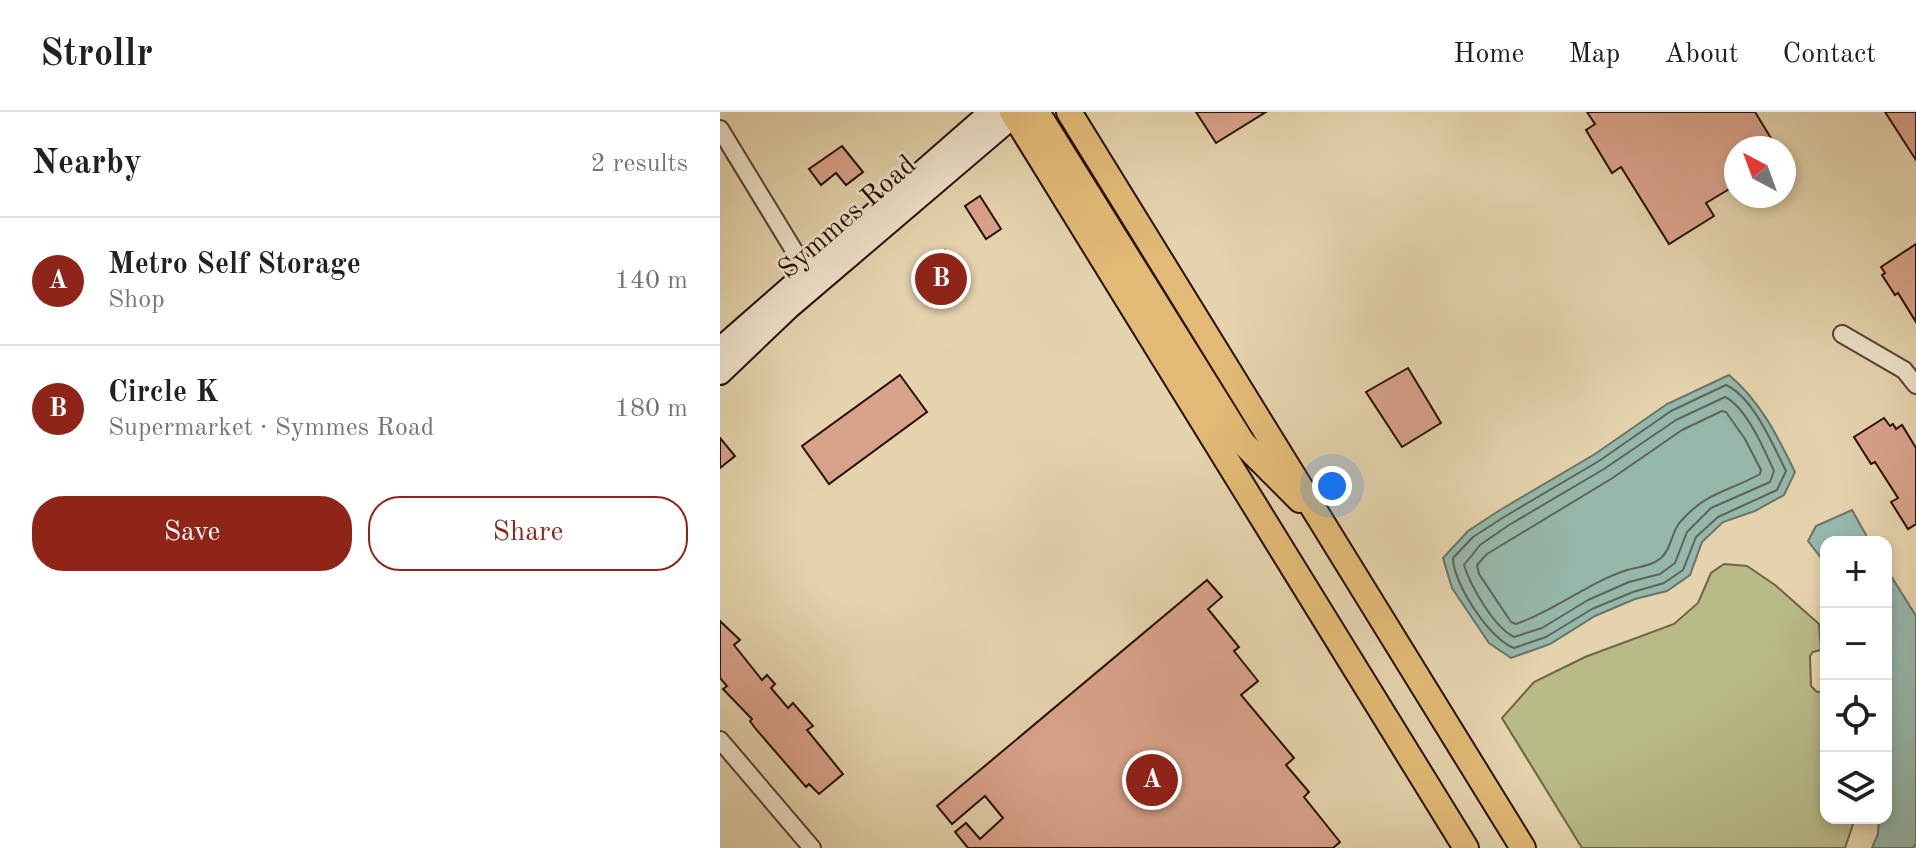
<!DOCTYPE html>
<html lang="en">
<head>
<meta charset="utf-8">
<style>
  body { margin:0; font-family:"Old Standard TT",serif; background:#f2f2f2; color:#202124 }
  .controls { position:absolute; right:24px; bottom:24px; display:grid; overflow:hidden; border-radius:16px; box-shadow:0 4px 12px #0003 }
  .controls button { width:72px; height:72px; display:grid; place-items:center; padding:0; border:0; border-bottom:2px solid #e0e0e0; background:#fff; color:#202124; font:40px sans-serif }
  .compass { position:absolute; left:1004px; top:24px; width:72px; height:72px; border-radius:50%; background:#fff; box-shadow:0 4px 12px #0003; rotate:319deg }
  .you { position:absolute; left:612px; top:374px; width:28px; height:28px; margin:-20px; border:6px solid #fff; border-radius:50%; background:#1a73e8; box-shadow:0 0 0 12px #1a73e833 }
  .badge { display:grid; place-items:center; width:52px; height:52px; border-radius:50%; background:#8f2418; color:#fff; font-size:26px; font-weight:700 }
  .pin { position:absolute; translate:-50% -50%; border:4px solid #fff; box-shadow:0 2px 8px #0006 }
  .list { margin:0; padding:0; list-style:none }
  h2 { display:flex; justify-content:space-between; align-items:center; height:104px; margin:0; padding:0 32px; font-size:34px }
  h2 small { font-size:26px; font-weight:400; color:#757577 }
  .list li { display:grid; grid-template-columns:52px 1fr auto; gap:24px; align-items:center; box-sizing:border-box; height:128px; padding:0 32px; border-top:2px solid #e0e0e0 }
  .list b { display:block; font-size:30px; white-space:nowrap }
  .list p { margin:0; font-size:26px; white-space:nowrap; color:#757577 }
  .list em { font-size:26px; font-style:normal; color:#757577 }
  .actions { display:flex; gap:16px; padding:24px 32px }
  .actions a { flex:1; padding:18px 0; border:2px solid #8f2418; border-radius:32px; text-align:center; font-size:28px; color:#8f2418 }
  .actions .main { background:#8f2418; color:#fff }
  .icon { flex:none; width:44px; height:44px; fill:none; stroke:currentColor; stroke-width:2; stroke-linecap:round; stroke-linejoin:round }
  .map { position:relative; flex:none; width:1196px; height:736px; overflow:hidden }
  header { display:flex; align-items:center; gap:48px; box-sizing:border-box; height:112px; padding:0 40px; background:#fff; border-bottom:2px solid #e0e0e0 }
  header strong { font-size:38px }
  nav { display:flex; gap:44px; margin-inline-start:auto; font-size:28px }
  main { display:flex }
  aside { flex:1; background:#fff }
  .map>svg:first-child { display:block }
  .green { fill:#b8bb88; stroke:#6f6546; stroke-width:2 }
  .water { fill:#96b8ab; stroke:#697469; stroke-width:2 }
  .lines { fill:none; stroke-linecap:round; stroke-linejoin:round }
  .shore { stroke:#5e6458; stroke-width:2 }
  .building { fill:#d9a28a; stroke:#260f05; stroke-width:2 }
  .street-casing { stroke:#56402f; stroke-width:20 }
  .secondary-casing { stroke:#260f05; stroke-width:26 }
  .primary-casing { stroke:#260f05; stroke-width:28 }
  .street { stroke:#eee2ca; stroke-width:16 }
  .secondary { stroke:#eee2ca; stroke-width:22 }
  .primary { stroke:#e2ba76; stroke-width:24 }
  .labels { text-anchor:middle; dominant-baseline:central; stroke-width:6; stroke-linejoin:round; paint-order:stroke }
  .street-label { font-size:28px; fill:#260f05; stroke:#eee2ca }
</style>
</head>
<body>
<header>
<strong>Strollr</strong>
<nav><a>Home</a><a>Map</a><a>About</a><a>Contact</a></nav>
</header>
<main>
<aside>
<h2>Nearby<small>2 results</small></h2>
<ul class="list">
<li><span class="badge">A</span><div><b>Metro Self Storage</b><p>Shop</p></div><em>140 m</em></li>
<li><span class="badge">B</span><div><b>Circle K</b><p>Supermarket · Symmes Road</p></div><em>180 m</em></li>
</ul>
<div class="actions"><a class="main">Save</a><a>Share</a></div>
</aside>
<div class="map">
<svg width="1196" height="736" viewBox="0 0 1196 736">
  <rect width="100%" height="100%" fill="#e5d3ad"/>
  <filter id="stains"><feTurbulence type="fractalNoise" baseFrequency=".0025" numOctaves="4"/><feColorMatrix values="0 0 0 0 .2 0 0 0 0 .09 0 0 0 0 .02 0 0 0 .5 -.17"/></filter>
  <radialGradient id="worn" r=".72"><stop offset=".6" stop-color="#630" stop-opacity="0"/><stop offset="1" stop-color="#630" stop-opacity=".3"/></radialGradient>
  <polygon class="green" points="1004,452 1027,454 1055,473 1099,512 1101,538 1093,540 1090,544 1091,574 1097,580 1106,579 1106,706 1135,706 1125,736 862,736 782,606 814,570 865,545 954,512 978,491 991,461"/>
  <g class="water">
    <path d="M1009,263C1040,289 1057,323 1075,360L1064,383L1035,399L1003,410L982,430L970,463L947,479L915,487L875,504L830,532L791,546L769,531L732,476L723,446L748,419L780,398L875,342L947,292Z"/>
    <polygon points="1132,398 1150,430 1106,430 1106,464 1104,450 1088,429 1096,414"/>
    <polygon points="1166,456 1196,504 1196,733 1192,736 1152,736 1158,722 1159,706 1166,706"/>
  </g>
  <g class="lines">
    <g class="shore">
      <path d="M1006,273C1033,285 1053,333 1066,359L1057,378L998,405L976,425L963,458L944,471L913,480L872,497L826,525L794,536C770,528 733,471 733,446L753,425L784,405L879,349L951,299Z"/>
      <path d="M1005,285C1026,295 1044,337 1054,359L1050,370L991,396L967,420L955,451L940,462L909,470L868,488L822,516L794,525C774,515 751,475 744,453L760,433L789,413L884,357L956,308Z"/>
      <path d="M1002,299L1006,300L1025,327L1041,358L1040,362C1008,380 988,379 961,409C951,419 952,437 941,446C932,454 918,455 907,458C867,471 835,499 796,512L791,510L759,462L757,453L767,442L891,367L962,318Z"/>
    </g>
  </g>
  <g class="building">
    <polygon points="476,0 546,0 496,31"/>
    <polygon points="867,0 1035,0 1057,36 1016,36 1016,73 986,91 994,104 949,132 901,55 892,61 866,18 875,12"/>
    <polygon points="1165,0 1196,0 1196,48"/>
    <polygon points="122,34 143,60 126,73 116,61 101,73 89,57"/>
    <polygon points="260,84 281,117 266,127 245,94"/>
    <polygon points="1196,132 1196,210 1178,181 1175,183 1162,163 1165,161 1161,155"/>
    <polygon points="225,138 248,177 218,195 195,156"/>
    <polygon points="688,256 721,311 682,335 646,280"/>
    <polygon points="180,263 207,300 109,372 82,334"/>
    <polygon points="1164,306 1170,314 1173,312 1176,317 1182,313 1196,336 1196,412 1188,417 1171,390 1178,386 1155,350 1151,352 1134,325"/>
    <polygon points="0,326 15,344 0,356"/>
    <polygon points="487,468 502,485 488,497 519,535 514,539 538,569 521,583 574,646 566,653 589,680 584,685 620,730 613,736 248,736 235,720 246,711 260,727 283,706 265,684 232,712 217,694"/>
    <polygon points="0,509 20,528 14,533 42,568 47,563 55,572 51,576 68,596 73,591 93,614 87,618 123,662 99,682 89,672 86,675 35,616 30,609 32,607 3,577 7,574 0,566"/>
  </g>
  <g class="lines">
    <g class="street-casing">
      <g id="street">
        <polyline points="0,17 78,145 96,167"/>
        <polyline points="1122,222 1184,258 1196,273"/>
        <polyline points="0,628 92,736"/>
      </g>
    </g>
    <g class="secondary-casing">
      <g id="secondary">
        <polyline points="0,237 271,0"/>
        <polyline points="0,261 68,196 298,0"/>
      </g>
    </g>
    <g class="primary-casing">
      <g id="primary">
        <polyline points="292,0 746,736"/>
        <polyline points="317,0 523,331 580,388"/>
        <polyline points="349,0 803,736"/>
      </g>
    </g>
    <use href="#street" class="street"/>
    <use href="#secondary" class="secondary"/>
    <use href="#primary" class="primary"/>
  </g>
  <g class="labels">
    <g class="street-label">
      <text transform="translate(128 106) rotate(-41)">Symmes Road</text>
    </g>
  </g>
  <rect width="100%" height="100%" filter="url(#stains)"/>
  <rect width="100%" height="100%" fill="url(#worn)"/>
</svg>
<div class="controls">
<button>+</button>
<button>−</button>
<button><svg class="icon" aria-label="locate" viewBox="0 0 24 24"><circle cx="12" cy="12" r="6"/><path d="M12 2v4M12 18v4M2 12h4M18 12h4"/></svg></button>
<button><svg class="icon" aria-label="layers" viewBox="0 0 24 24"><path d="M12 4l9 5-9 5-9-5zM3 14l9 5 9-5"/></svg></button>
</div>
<svg class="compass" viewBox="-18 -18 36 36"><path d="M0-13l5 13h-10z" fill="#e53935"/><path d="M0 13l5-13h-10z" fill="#757577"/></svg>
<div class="you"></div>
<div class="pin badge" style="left:432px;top:668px">A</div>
<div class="pin badge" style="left:221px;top:167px">B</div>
</div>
</main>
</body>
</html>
